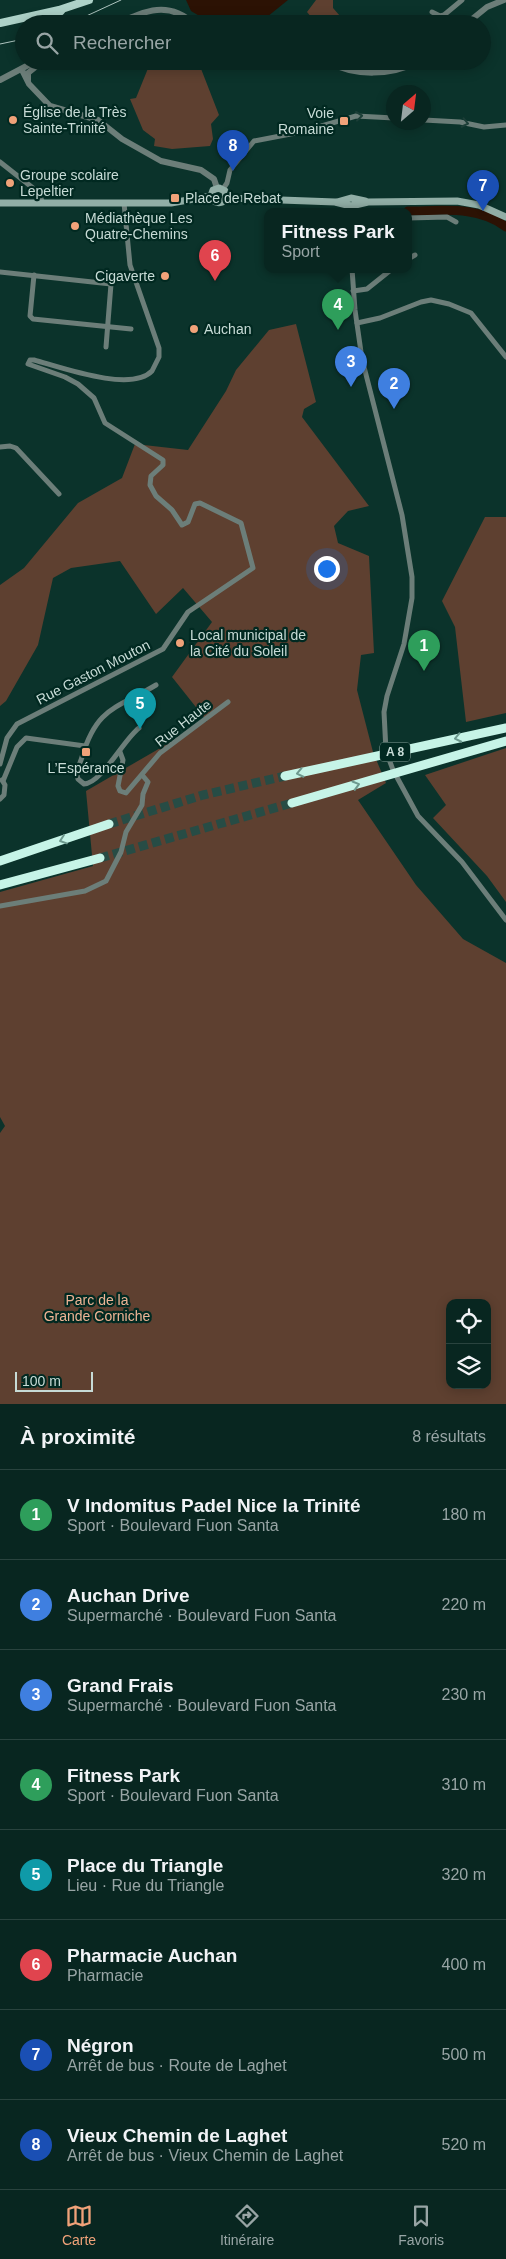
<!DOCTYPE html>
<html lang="fr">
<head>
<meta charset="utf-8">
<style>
  body { margin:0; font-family:Arial,sans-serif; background:#16322d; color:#f1f3f6 }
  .controls { position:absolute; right:15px; bottom:15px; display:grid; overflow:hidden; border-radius:10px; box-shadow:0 2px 12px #0003 }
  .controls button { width:45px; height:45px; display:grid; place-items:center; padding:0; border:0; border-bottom:1px solid #29433e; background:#082620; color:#f1f3f6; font:25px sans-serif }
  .compass { position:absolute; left:386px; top:85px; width:45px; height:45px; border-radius:50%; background:#082620; box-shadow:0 2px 12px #0003; rotate:28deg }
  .scale { position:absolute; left:15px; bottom:12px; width:78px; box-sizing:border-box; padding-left:5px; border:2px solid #c7dbd6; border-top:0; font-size:14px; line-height:18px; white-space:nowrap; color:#c7dbd6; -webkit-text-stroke:4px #012921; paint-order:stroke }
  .you { position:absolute; left:326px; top:568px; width:18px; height:18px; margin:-12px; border:4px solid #fff; border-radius:50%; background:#1a73e8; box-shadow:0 0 0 8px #1a73e833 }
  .badge { display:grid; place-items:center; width:32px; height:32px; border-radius:50%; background:#f0a279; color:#fff; font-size:16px; font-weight:700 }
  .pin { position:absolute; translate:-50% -41px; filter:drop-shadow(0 1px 2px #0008) }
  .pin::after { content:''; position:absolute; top:26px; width:18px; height:15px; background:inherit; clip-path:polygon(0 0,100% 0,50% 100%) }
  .popup { position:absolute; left:264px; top:208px; width:148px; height:65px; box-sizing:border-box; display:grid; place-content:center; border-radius:10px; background:#082620; filter:drop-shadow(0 1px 4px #0005); font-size:16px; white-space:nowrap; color:#98a5a5 }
  .popup b { font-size:19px; color:#f1f3f6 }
  .popup::after { content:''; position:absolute; left:50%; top:100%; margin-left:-10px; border:10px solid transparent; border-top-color:#082620 }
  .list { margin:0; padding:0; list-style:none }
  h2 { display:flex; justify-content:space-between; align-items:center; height:65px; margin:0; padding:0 20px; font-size:21px }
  h2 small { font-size:16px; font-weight:400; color:#98a5a5 }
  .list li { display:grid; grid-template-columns:32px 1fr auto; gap:15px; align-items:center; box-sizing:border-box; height:90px; padding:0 20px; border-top:1px solid #29433e }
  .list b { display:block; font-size:19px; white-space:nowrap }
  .list p { margin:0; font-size:16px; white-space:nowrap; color:#98a5a5 }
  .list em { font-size:16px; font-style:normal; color:#98a5a5 }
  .icon { flex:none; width:28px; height:28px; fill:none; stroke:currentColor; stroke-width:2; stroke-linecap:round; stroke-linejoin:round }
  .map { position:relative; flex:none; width:506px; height:1404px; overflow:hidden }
  .search { position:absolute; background:#082620; box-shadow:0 2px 12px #0003; left:15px; right:15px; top:15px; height:55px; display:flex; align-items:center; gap:12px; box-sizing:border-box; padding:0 18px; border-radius:28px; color:#98a5a5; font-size:19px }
  .sheet { height:785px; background:#082620 }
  nav { display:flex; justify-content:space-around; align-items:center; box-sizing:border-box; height:70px; border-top:1px solid #29433e; background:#082620; font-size:14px; color:#98a5a5 }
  nav a { display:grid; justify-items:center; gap:2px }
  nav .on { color:#f0a279 }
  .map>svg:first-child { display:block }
  .green { fill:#5e4030; fill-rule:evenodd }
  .water { fill:#2c1204 }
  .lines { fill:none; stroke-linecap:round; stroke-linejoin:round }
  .river { stroke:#2c1204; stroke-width:9 }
  .motorway-tunnel { stroke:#274c45; stroke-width:9; stroke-dasharray:9 4.5; stroke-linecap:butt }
  .minor { stroke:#6c7e79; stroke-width:5 }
  .tertiary { stroke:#6c7e79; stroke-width:6 }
  .secondary { stroke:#91aea6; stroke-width:7 }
  .primary { stroke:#add2c8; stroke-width:8 }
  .motorway { stroke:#c6f4e7; stroke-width:9 }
  .rail { stroke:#afc5c0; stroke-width:1 }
  .motorway-bridge { stroke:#c6f4e7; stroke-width:9 }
  .oneway { stroke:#1c3e37 }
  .oneway2 { stroke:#6d998e }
  .poi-dot { fill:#f0a279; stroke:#012921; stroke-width:2 }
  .labels { text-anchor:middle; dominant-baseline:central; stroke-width:4.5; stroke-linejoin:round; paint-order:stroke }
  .shield { fill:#012921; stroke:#8ca6a0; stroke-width:1 }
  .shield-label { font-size:12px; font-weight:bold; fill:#c7dbd6 }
  .poi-label { font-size:14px; fill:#c7dbd6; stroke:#012921; text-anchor:start }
  .street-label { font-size:14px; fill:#c7dbd6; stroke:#012921 }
  .park-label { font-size:14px; fill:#eeb495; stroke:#012921 }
</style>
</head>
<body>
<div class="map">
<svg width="506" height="1404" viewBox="0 0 506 1404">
  <rect width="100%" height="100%" fill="#0b332b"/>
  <g class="green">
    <polygon points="316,0 333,0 333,8 347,24 317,24 307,12"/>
    <polygon points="151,61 198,61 219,115 211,124 213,139 210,146 172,149 154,146 155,139 143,130 130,99 136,98"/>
    <path d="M296,324L316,402L304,409L302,417L369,506L348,511L334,526L338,543L369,556L374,653L361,655L357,690L373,752L386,783L358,800L416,885L463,939L506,963V1404H0V1133L5,1126L0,1117V892L93,866L86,791L207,721L172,677L212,622L183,588L156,614L120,561L71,568L53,578L38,645L6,701L0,706V585L24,568L78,503L122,478L135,444L188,450L226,391L236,370L269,330ZM450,1303H487V1385H450Z"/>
    <polygon points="485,517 506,517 506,713 466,722 455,627 442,601"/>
    <polygon points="506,748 506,902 487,876 433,818 446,805 425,775"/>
  </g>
  <polygon class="water" points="186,0 288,0 262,21 252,24 213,24 191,11"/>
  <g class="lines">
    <path class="river" d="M408,211C440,211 479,205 506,227"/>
    <g class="motorway-tunnel">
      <polyline points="109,824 203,795 285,776"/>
      <polyline points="100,858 292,803"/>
    </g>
    <g class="minor">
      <polyline points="432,12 440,16 444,15 462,0"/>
      <polyline points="424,120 460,122 484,127 506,125"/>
      <polyline points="0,162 38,192 43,203"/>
      <polyline points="223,189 227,183 230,170 254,141 301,132 356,116 394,118"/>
      <polyline points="408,218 447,217 456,222"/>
      <polyline points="408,259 415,255"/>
      <polyline points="352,269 355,310 362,359 402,515 412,577 412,598 404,644 387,696 384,712 386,751 393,770 418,816 462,862 506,920"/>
      <polyline points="0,272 111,284 106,347"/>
      <polyline points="34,275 30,316 33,319 131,329"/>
      <polyline points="353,291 367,289 392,269"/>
      <polyline points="357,323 380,318 421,302 431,300 449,304 471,313 506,357"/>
      <polyline points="0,447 10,446 16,448 59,494"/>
      <path d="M139,728C124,739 102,783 84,784L78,779C75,772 80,764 82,757C97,707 116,709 156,685"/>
      <polyline points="120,752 123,760 118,786 120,791 126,793 160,753 228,702"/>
      <path d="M0,764L7,738L17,724L163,649L188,612L253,568L241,523L200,503L195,504L188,522L182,525L172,510L156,496L150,485L151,476L163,465V460L105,423L94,398L78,384L65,377L28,364L30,360H34C60,367 131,393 152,371L159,357V348L130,265L124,203"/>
      <polyline points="3,781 17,747 26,738 85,746"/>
      <polyline points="0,799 4,795 5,785 2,780"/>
      <polyline points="0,906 85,891 106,881 121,852 126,832 142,805 143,794 148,782 143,776"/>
    </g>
    <g class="tertiary">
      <path d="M116,24C145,11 168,0 194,24"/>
      <polyline points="466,24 487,7 504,0"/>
      <path d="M326,61C356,77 390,76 420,61"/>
      <polyline points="22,70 29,84 50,106 98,120 122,139 161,161 201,170 214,179 217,188"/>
      <polyline points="0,80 36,61"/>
      <polyline points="28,80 28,73 43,61"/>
    </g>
    <g class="secondary">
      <polyline points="211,196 213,190 219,188 225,191 226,198"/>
      <path d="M211,196C213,204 222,205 226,198"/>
      <polyline points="226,198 335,202 351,206 368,202 457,201 479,205 506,217"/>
      <polyline points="337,202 351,198 365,201"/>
      <polyline points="0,203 171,203 211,196"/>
    </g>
    <g class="primary">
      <polyline points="34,18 41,19 47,24"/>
      <polyline points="0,23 59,10 89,0"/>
      <polyline points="52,24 53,17 61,11"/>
    </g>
    <g class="motorway">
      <polyline points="0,861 109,824"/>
      <polyline points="0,885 100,858"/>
    </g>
    <g class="rail">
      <polyline points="69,24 121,0"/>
      <polyline points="0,44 24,39"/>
    </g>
    <g class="motorway-bridge">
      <polyline points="285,776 506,728"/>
      <polyline points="292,803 506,741"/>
    </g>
  </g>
  <defs><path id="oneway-chevron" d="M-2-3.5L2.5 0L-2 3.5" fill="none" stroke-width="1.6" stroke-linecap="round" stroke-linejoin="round" transform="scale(1.25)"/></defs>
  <g class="oneway">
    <use href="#oneway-chevron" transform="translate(359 116) rotate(-6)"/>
    <use href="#oneway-chevron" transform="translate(465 123) rotate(12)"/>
  </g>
  <g class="oneway2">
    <use href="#oneway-chevron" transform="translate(458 738) rotate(168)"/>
    <use href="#oneway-chevron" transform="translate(300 773) rotate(168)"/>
    <use href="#oneway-chevron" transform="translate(356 785) rotate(-16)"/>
    <use href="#oneway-chevron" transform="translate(63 840) rotate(161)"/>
  </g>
  <g class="poi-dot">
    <circle cx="13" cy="120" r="5"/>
    <rect x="339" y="116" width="10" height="10" rx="2.5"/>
    <circle cx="10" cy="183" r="5"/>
    <rect x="170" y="193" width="10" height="10" rx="2.5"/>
    <circle cx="75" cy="226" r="5"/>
    <circle cx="165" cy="276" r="5"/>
    <circle cx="194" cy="329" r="5"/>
    <circle cx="180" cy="643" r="5"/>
    <rect x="81" y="747" width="10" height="10" rx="2.5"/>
  </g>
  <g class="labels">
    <rect class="shield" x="380" y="742.5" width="30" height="19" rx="4"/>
    <g class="shield-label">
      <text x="395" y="752">A 8</text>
    </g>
    <g class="poi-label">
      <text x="23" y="112">Église de la Très<tspan x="23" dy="16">Sainte-Trinité</tspan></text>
      <text x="334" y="113" text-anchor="end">Voie<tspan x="334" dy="16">Romaine</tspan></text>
      <text x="20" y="175">Groupe scolaire<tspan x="20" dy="16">Lepeltier</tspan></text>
      <text x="185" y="198">Place de Rebat</text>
      <text x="85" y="218">Médiathèque Les<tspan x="85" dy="16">Quatre-Chemins</tspan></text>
      <text x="155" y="276" text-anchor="end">Cigaverte</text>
      <text x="204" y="329">Auchan</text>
      <text x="190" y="635">Local municipal de<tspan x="190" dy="16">la Cité du Soleil</tspan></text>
      <text x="86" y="768" text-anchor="middle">L’Espérance</text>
    </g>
    <g class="street-label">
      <text transform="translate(93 672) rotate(-27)">Rue Gaston Mouton</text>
      <text transform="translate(183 723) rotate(-38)">Rue Haute</text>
    </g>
    <g class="park-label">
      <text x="97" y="1300">Parc de la<tspan x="97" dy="16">Grande Corniche</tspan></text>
    </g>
  </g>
</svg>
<div class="controls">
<button><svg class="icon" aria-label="locate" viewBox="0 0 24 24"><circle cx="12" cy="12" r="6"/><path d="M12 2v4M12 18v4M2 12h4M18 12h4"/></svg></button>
<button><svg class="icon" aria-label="layers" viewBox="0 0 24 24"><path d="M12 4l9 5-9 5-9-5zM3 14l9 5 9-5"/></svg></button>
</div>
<svg class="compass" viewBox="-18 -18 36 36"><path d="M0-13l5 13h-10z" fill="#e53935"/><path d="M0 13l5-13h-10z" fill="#98a5a5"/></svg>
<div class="scale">100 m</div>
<div class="you"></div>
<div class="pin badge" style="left:424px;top:671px;background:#2e9e5b">1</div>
<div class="pin badge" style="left:394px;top:409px;background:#3f7fe0">2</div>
<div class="pin badge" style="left:351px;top:387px;background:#3f7fe0">3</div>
<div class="pin badge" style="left:338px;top:330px;background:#2e9e5b">4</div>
<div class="popup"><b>Fitness Park</b>Sport</div>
<div class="pin badge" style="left:140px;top:729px;background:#0f9aa8">5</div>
<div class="pin badge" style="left:215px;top:281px;background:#e0444e">6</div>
<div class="pin badge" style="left:483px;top:211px;background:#1a4fb4">7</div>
<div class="pin badge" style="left:233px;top:171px;background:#1a4fb4">8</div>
<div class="search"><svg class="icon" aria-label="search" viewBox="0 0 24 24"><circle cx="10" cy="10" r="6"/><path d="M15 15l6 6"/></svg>Rechercher</div>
</div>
<section class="sheet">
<h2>À proximité<small>8 résultats</small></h2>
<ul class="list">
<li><span class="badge" style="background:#2e9e5b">1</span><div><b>V Indomitus Padel Nice la Trinité</b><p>Sport · Boulevard Fuon Santa</p></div><em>180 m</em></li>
<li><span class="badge" style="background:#3f7fe0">2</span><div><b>Auchan Drive</b><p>Supermarché · Boulevard Fuon Santa</p></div><em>220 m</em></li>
<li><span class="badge" style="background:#3f7fe0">3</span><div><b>Grand Frais</b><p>Supermarché · Boulevard Fuon Santa</p></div><em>230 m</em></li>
<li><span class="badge" style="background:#2e9e5b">4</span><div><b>Fitness Park</b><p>Sport · Boulevard Fuon Santa</p></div><em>310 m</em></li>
<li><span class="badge" style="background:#0f9aa8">5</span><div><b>Place du Triangle</b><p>Lieu · Rue du Triangle</p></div><em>320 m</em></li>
<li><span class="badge" style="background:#e0444e">6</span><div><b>Pharmacie Auchan</b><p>Pharmacie</p></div><em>400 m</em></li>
<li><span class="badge" style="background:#1a4fb4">7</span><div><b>Négron</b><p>Arrêt de bus · Route de Laghet</p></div><em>500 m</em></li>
<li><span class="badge" style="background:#1a4fb4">8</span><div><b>Vieux Chemin de Laghet</b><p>Arrêt de bus · Vieux Chemin de Laghet</p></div><em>520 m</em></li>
</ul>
</section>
<nav>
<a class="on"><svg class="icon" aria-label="map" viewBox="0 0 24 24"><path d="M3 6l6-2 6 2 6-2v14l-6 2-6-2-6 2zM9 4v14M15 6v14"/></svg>Carte</a>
<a><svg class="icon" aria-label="directions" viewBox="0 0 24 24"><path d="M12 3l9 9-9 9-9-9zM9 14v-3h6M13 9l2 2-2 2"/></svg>Itinéraire</a>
<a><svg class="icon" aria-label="saved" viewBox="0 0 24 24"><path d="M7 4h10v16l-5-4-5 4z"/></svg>Favoris</a>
</nav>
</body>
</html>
